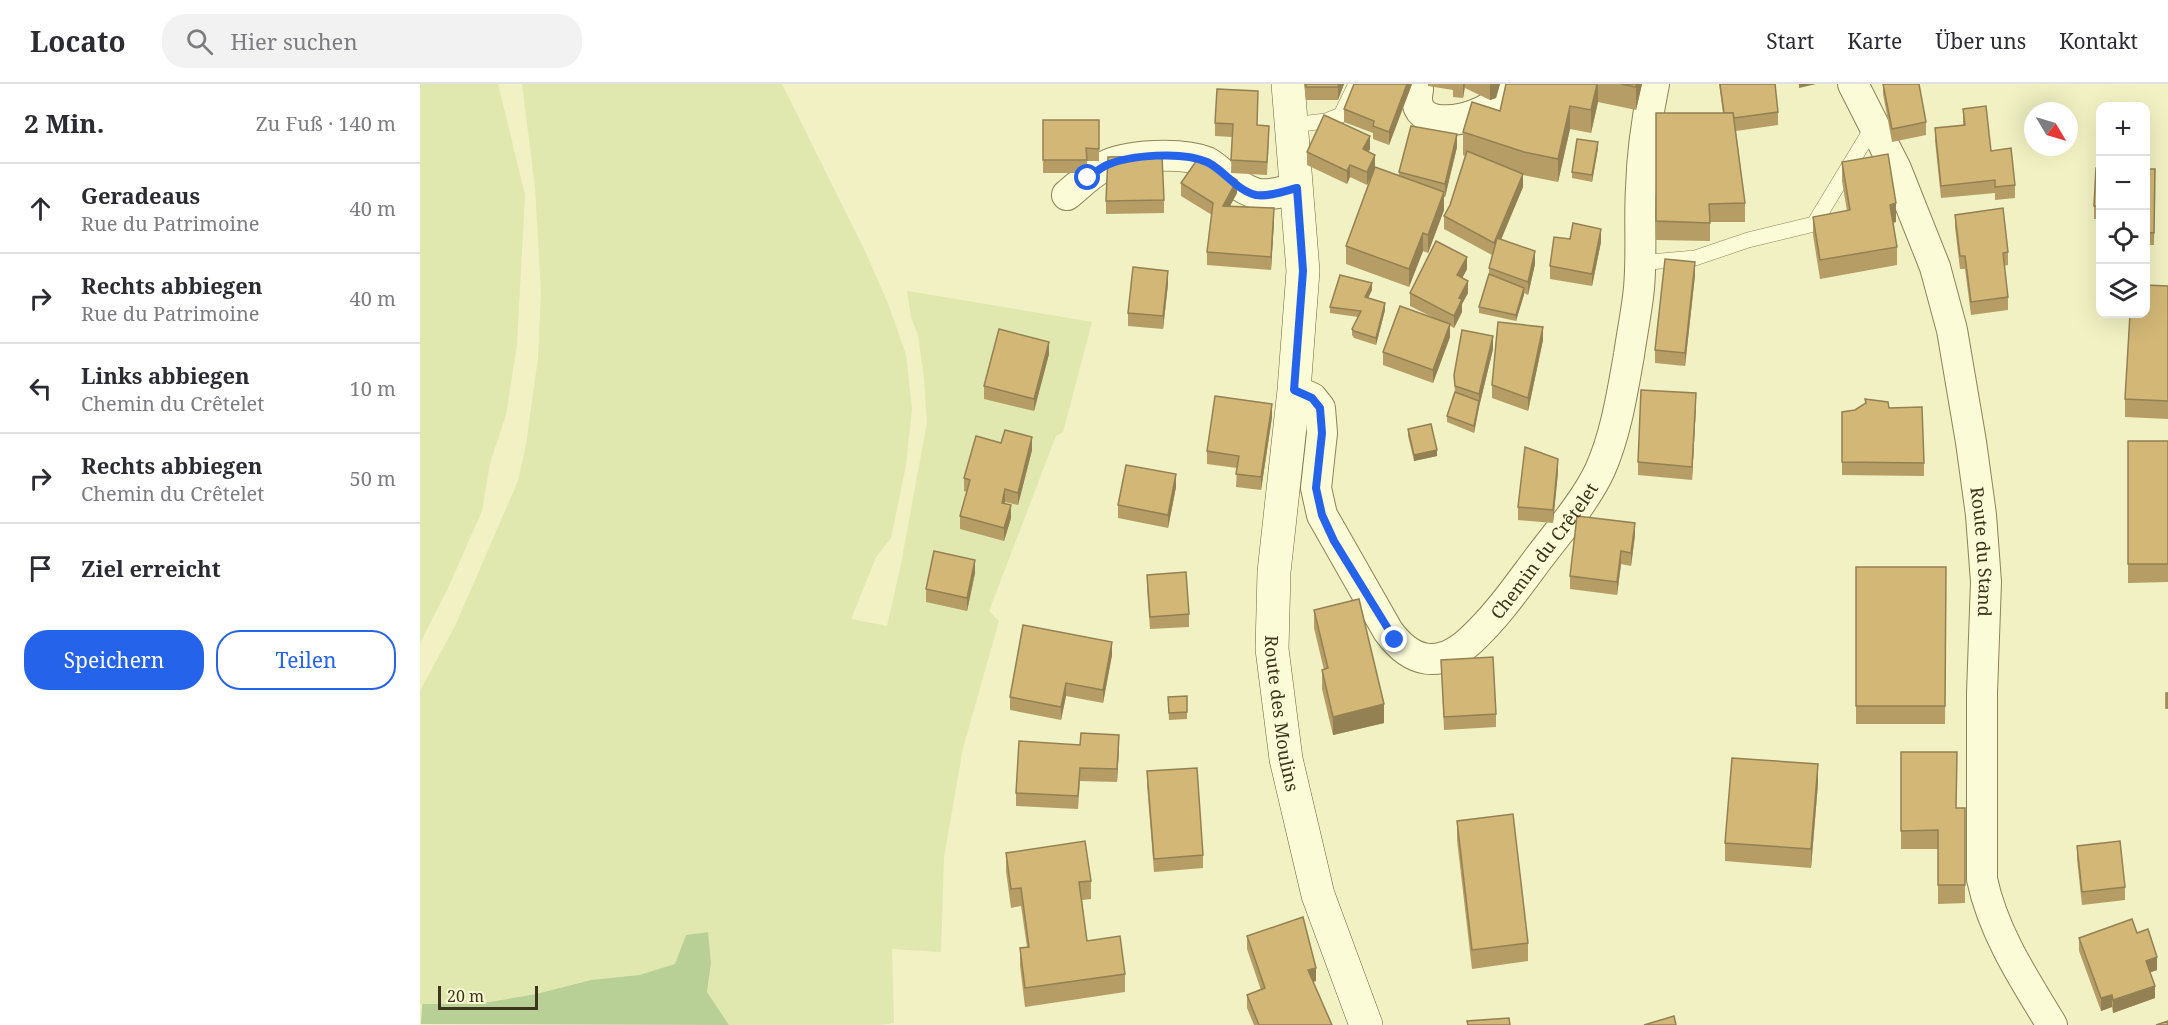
<!DOCTYPE html>
<html lang="de">
<head>
<meta charset="utf-8">
<style>
  body { margin:0; font-family:"Noto Serif",serif; background:#f2f2f3; color:#2b2b33 }
  .controls { position:absolute; right:18px; top:18px; display:grid; overflow:hidden; border-radius:12px; box-shadow:0 6px 24px #0002 }
  .controls button { width:54px; height:54px; display:grid; place-items:center; padding:0; border:0; border-bottom:2px solid #e1e1e2; background:#fff; color:#2b2b33; font:30px sans-serif }
  .compass { position:absolute; left:1604px; top:18px; width:54px; height:54px; border-radius:50%; background:#fff; box-shadow:0 6px 24px #0002; rotate:128deg }
  .scale { position:absolute; left:18px; bottom:15px; width:100px; box-sizing:border-box; padding-left:6px; border:3px solid #3c351d; border-top:0; font-size:16px; line-height:21px; white-space:nowrap; color:#3c351d; -webkit-text-stroke:4px #f8f8d3; paint-order:stroke }
  .stop { position:absolute; width:18px; height:18px; margin:-14px; border:4px solid #2563eb; border-radius:50%; background:#fff }
  .stop.end { background:#2563eb; border-color:#fff; box-shadow:0 2px 6px #0008 }
  .list { margin:0; padding:0; list-style:none }
  h2 { display:flex; justify-content:space-between; align-items:center; height:78px; margin:0; padding:0 24px; font-size:26px }
  h2 small { font-size:20px; font-weight:400; color:#7c7c81 }
  .list li { display:grid; grid-template-columns:39px 1fr auto; gap:18px; align-items:center; box-sizing:border-box; height:90px; padding:0 24px; border-top:2px solid #e1e1e2 }
  .list b { display:block; font-size:22px; white-space:nowrap }
  .list p { margin:0; font-size:20px; white-space:nowrap; color:#7c7c81 }
  .list em { font-size:20px; font-style:normal; color:#7c7c81 }
  .actions { display:flex; gap:12px; padding:18px 24px }
  .actions a { flex:1; padding:14px 0; border:2px solid #2563eb; border-radius:24px; text-align:center; font-size:21px; color:#2563eb }
  .actions .main { background:#2563eb; color:#fff }
  .icon { flex:none; width:33px; height:33px; fill:none; stroke:currentColor; stroke-width:2; stroke-linecap:round; stroke-linejoin:round }
  .map { position:relative; flex:none; width:1748px; height:941px; overflow:hidden }
  header { display:flex; align-items:center; gap:36px; box-sizing:border-box; height:84px; padding:0 30px; background:#fff; border-bottom:2px solid #e1e1e2 }
  header strong { font-size:28px }
  nav { display:flex; gap:33px; margin-inline-start:auto; font-size:21px }
  .search { width:420px; height:54px; background:#f2f2f3; display:flex; align-items:center; gap:15px; box-sizing:border-box; padding:0 21px; border-radius:24px; color:#7c7c81; font-size:22px }
  main { display:flex }
  aside { flex:1; background:#fff }
  .map>svg:first-child { display:block }
  .farmland { fill:#e0e7af }
  .green { fill:#b8d096 }
  .lines { fill:none; stroke-linecap:round; stroke-linejoin:round }
  .lane-casing { stroke:#8d8358; stroke-width:16 }
  .street-casing { stroke:#8d8358; stroke-width:32 }
  .secondary-casing { stroke:#6e643b; stroke-width:34 }
  .lane { stroke:#fbfbd7; stroke-width:15 }
  .street { stroke:#fbfbd7; stroke-width:30 }
  .secondary { stroke:#fbfbd7; stroke-width:33 }
  .wall { fill:#b59d65 }
  .shaded-wall { fill:#938053 }
  .building { fill:#d2b776; stroke:#938053; stroke-width:1.5 }
  .route { stroke:#2563eb; stroke-width:8 }
  .labels { text-anchor:middle; dominant-baseline:central; stroke-width:4.5; stroke-linejoin:round; paint-order:stroke }
  .street-label { font-size:18px; fill:#3c351d; stroke:#f8f8d3 }
</style>
</head>
<body>
<header>
<strong>Locato</strong>
<div class="search"><svg class="icon" aria-label="search" viewBox="0 0 24 24"><circle cx="10" cy="10" r="6"/><path d="M15 15l6 6"/></svg>Hier suchen</div>
<nav><a>Start</a><a>Karte</a><a>Über uns</a><a>Kontakt</a></nav>
</header>
<main>
<aside>
<h2>2 Min.<small>Zu Fuß · 140 m</small></h2>
<ul class="list">
<li><svg class="icon" aria-label="ahead" viewBox="0 0 24 24"><path d="M12 20V5M6 11l6-6 6 6"/></svg><div><b>Geradeaus</b><p>Rue du Patrimoine</p></div><em>40 m</em></li>
<li><svg class="icon" aria-label="right" viewBox="0 0 24 24"><path d="M7 20v-9h11M14 6l5 5-5 5"/></svg><div><b>Rechts abbiegen</b><p>Rue du Patrimoine</p></div><em>40 m</em></li>
<li><svg class="icon" aria-label="left" viewBox="0 0 24 24"><path d="M17 20v-9H6M10 6l-5 5 5 5"/></svg><div><b>Links abbiegen</b><p>Chemin du Crêtelet</p></div><em>10 m</em></li>
<li><svg class="icon" aria-label="right" viewBox="0 0 24 24"><path d="M7 20v-9h11M14 6l5 5-5 5"/></svg><div><b>Rechts abbiegen</b><p>Chemin du Crêtelet</p></div><em>50 m</em></li>
<li><svg class="icon" aria-label="arrive" viewBox="0 0 24 24"><path d="M6 21V4h12l-3 4 3 4H6"/></svg><div><b>Ziel erreicht</b></div></li>
</ul>
<div class="actions"><a class="main">Speichern</a><a>Teilen</a></div>
</aside>
<div class="map">
<svg width="1748" height="941" viewBox="0 0 1748 941">
  <rect width="100%" height="100%" fill="#f1f1c3"/>
  <g class="farmland">
    <polygon points="0,0 78,0 105,111 97,260 86,331 70,379 62,427 28,504 0,559"/>
    <polygon points="102,0 362,0 446,169 469,222 486,271 492,325 486,381 471,454 456,473 431,535 467,542 480,485 507,339 504,294 498,251 491,233 487,207 672,238 643,348 636,352 569,527 579,537 543,664 524,773 521,868 472,865 474,939 460,941 309,941 287,908 291,879 287,848 266,851 256,880 219,891 171,896 116,910 56,920 0,920 0,607 36,540 98,397 106,361 118,274 121,208 115,102"/>
  </g>
  <polygon class="green" points="288,848 291,879 287,908 309,941 1,940 2,920 57,920 116,910 171,896 219,891 255,880 266,851"/>
  <g class="lines">
    <g class="lane-casing">
      <g id="lane">
        <polyline points="872,41 906,37 921,31 936,0"/>
        <polyline points="1219,179 1275,174 1328,156 1394,140 1448,51 1455,42"/>
      </g>
    </g>
    <g class="street-casing">
      <g id="street">
        <path id="s1" d="M1433,0L1476,85L1515,183L1532,246L1551,358L1561,431L1566,498L1562,609V795C1573,848 1604,895 1632,941"/>
        <path d="M998,6C988,51 1058,38 1077,17C1081,12 1083,6 1085,0"/>
        <path d="M647,111C658,102 670,90 683,83C705,70 763,68 787,78C793,81 799,87 805,92C836,114 841,114 877,104"/>
        <path id="s2" d="M874,306L892,314L900,324L902,349L896,404L902,431L968,547C992,580 1020,585 1051,556C1077,532 1097,503 1118,475C1139,447 1165,418 1180,386C1196,350 1202,310 1209,271C1212,249 1217,226 1219,204C1222,171 1219,137 1221,104C1222,69 1227,34 1234,0"/>
      </g>
    </g>
    <g class="secondary-casing">
      <g id="secondary">
        <path id="s3" d="M868,0L883,187L874,306L854,488L852,565L866,675L898,811L946,941"/>
      </g>
    </g>
    <use href="#lane" class="lane"/>
    <use href="#street" class="street"/>
    <use href="#secondary" class="secondary"/>
  </g>
  <g class="wall">
    <polygon points="884,0 924,0 918,16 886,16"/>
    <polygon points="992,0 969,61 953,55 953,49 924,38 924,25"/>
    <polygon points="1008,0 1080,0 1076,14 1070,16 1045,4 1043,14 1033,13 1033,6 1008,2"/>
    <polygon points="1086,0 1222,0 1216,26 1178,18 1171,49 1150,45 1138,98 1103,91 1103,103 1081,156 1115,180 1108,211 1104,209 1096,237 1059,229 1059,223 1069,190 1069,184 1072,171 1024,145 1024,132 1030,121 1045,72 1043,71 1043,48 1080,27"/>
    <polygon points="1299,0 1355,0 1358,28 1358,41 1316,47 1325,119 1325,138 1290,138 1290,157 1236,156 1236,29 1303,29"/>
    <polygon points="1463,0 1499,0 1506,38 1506,51 1472,58 1463,10"/>
    <polygon points="838,20 837,41 849,55 847,91 811,89 812,53 795,52 795,39"/>
    <polygon points="1543,25 1571,67 1595,101 1595,114 1575,116 1575,109 1521,114 1515,57 1515,44 1543,41"/>
    <polygon points="623,36 679,36 679,77 667,77 667,89 623,89"/>
    <polygon points="1037,63 1025,113 1024,113 1024,126 1008,169 1003,167 989,203 926,180 926,162 954,87 947,101 930,93 927,100 887,81 887,68 950,65 948,68 955,83 979,91 979,88"/>
    <polygon points="1178,64 1172,98 1152,94 1152,88"/>
    <polygon points="1422,78 1476,138 1473,139 1477,163 1477,181 1400,195 1393,151 1393,133 1427,127 1422,97"/>
    <polygon points="1680,84 1680,135 1674,135 1674,122"/>
    <polygon points="1725,85 1735,85 1734,161 1725,161"/>
    <polygon points="761,99 817,109 810,122 854,137 851,186 787,181 787,168 792,131 761,112"/>
    <polygon points="744,116 744,129 686,130 686,117"/>
    <polygon points="1535,131 1588,168 1588,181 1584,182 1588,213 1588,226 1551,231 1545,185 1540,185 1535,143"/>
    <polygon points="1181,158 1172,202 1130,195 1130,182"/>
    <polygon points="1047,185 1042,194 1048,209 1042,220 1042,228 1034,244 1030,242 1030,253 1013,299 963,281 963,268 1012,233 990,222 990,209"/>
    <polygon points="1275,191 1265,282 1235,279 1235,266"/>
    <polygon points="748,200 743,245 708,242 708,229"/>
    <polygon points="1748,202 1748,335 1705,333 1705,315"/>
    <polygon points="952,206 948,214 965,226 956,261 934,254 932,251 932,245 938,233 910,229 910,223"/>
    <polygon points="1123,256 1108,327 1072,314 1072,301"/>
    <polygon points="1073,265 1059,323 1054,349 1027,338 1027,332 1035,309 1034,291"/>
    <polygon points="629,270 614,327 564,315 564,302"/>
    <polygon points="1445,315 1504,379 1504,392 1422,391 1422,328 1435,326 1445,320"/>
    <polygon points="1276,322 1272,396 1218,391 1218,378"/>
    <polygon points="852,333 841,406 816,403 817,384 787,380 787,367"/>
    <polygon points="988,345 1017,372 994,377 988,352"/>
    <polygon points="1708,357 1748,357 1748,498 1708,499"/>
    <polygon points="581,359 612,366 598,421 585,418 591,434 584,457 540,445 540,432 547,408 544,407 544,394"/>
    <polygon points="1138,388 1133,439 1098,436 1098,423"/>
    <polygon points="756,403 748,444 698,434 698,421"/>
    <polygon points="1215,451 1211,482 1201,480 1197,511 1150,505 1150,492"/>
    <polygon points="1436,483 1526,483 1525,640 1436,640"/>
    <polygon points="555,489 547,527 506,518 506,505"/>
    <polygon points="727,491 769,530 769,543 730,545 727,504"/>
    <polygon points="894,526 964,639 913,651 902,605 902,586 904,586 894,544"/>
    <polygon points="692,571 683,619 646,612 641,636 590,626 590,613"/>
    <polygon points="1021,576 1076,630 1076,643 1024,646"/>
    <polygon points="767,612 767,635 749,636 748,613"/>
    <polygon points="699,664 697,698 660,697 658,725 596,722 596,709"/>
    <polygon points="1481,668 1537,724 1545,724 1545,819 1518,820 1518,765 1481,765"/>
    <polygon points="727,687 783,771 783,784 734,788 727,700"/>
    <polygon points="1398,699 1391,784 1305,777 1305,759"/>
    <polygon points="1037,737 1108,859 1108,877 1052,885 1037,756"/>
    <polygon points="1657,762 1705,803 1705,816 1662,821 1657,775"/>
    <polygon points="586,769 671,797 671,815 662,816 667,857 705,890 705,908 605,923 600,882 600,864 607,863 601,822 591,824 586,787"/>
    <polygon points="1717,849 1737,886 1730,888 1735,914 1693,929 1692,923 1681,927 1659,867 1659,854"/>
    <polygon points="827,852 896,897 893,898 912,941 834,941 827,924 827,911 841,906 827,865"/>
  </g>
  <g class="shaded-wall">
    <polygon points="919,0 924,0 918,16 918,3"/>
    <polygon points="987,0 992,0 969,61 969,48"/>
    <polygon points="1043,0 1045,0 1043,14"/>
    <polygon points="1070,0 1080,0 1076,14 1070,16"/>
    <polygon points="1177,0 1178,0 1178,18 1171,49 1171,26"/>
    <polygon points="1216,0 1222,0 1216,26"/>
    <polygon points="1379,0 1396,0 1379,4"/>
    <polygon points="1150,22 1150,45 1138,98 1138,75"/>
    <polygon points="1037,50 1037,63 1025,113 1025,100"/>
    <polygon points="950,52 950,65 943,78 943,65"/>
    <polygon points="1178,58 1178,64 1172,98 1172,91"/>
    <polygon points="955,71 955,84 947,101 947,88"/>
    <polygon points="930,81 930,93 927,100 927,87"/>
    <polygon points="1103,90 1103,103 1074,172 1074,159"/>
    <polygon points="817,96 817,109 803,135 803,122"/>
    <polygon points="1024,108 1024,126 1008,169 1008,151"/>
    <polygon points="1476,119 1476,138 1470,139 1470,121"/>
    <polygon points="854,124 854,137 851,186 851,173"/>
    <polygon points="1181,145 1181,158 1172,202 1172,190"/>
    <polygon points="1003,149 1003,167 989,203 989,185"/>
    <polygon points="1115,167 1115,180 1108,211 1108,198"/>
    <polygon points="1047,173 1047,185 1037,204 1037,191"/>
    <polygon points="1275,178 1275,191 1265,282 1265,269"/>
    <polygon points="748,187 748,200 743,245 743,232"/>
    <polygon points="1048,197 1048,209 1042,220 1042,228 1034,244 1034,232 1039,214"/>
    <polygon points="952,199 952,206 945,220 945,213"/>
    <polygon points="1104,204 1104,211 1096,237 1096,231"/>
    <polygon points="965,219 965,226 956,261 956,254"/>
    <polygon points="1030,240 1030,253 1013,299 1013,286"/>
    <polygon points="1123,243 1123,256 1108,327 1108,314"/>
    <polygon points="1073,252 1073,265 1059,323 1059,310"/>
    <polygon points="629,258 629,270 614,327 614,315"/>
    <polygon points="1276,309 1276,322 1272,396 1272,383"/>
    <polygon points="1059,317 1059,323 1054,349 1054,342"/>
    <polygon points="852,320 852,333 841,406 841,393"/>
    <polygon points="612,353 612,366 598,421 598,409"/>
    <polygon points="1017,366 1017,372 994,377 994,371"/>
    <polygon points="1138,375 1138,388 1133,439 1133,426"/>
    <polygon points="756,390 756,403 748,444 748,431"/>
    <polygon points="585,405 585,418 582,431 582,419"/>
    <polygon points="591,421 591,434 584,457 584,444"/>
    <polygon points="1215,439 1215,451 1211,482 1211,469"/>
    <polygon points="1201,467 1201,480 1197,511 1197,498"/>
    <polygon points="555,476 555,489 547,527 547,514"/>
    <polygon points="692,558 692,571 683,619 683,606"/>
    <polygon points="646,599 646,612 641,636 641,623"/>
    <polygon points="964,620 964,639 913,651 913,633"/>
    <polygon points="699,651 699,664 697,698 697,685"/>
    <polygon points="1398,680 1398,699 1391,784 1391,765"/>
    <polygon points="1737,873 1737,886 1726,890 1726,877"/>
    <polygon points="896,884 896,897 888,899 888,886"/>
    <polygon points="1735,902 1735,914 1693,929 1693,916"/>
    <polygon points="1692,911 1692,923 1681,927 1681,914"/>
  </g>
  <g class="building">
    <polygon points="886,0 919,0 918,3 886,3"/>
    <polygon points="934,0 987,0 969,48 953,42 954,37 924,25"/>
    <polygon points="1086,0 1177,0 1171,26 1150,22 1138,75 1104,68 1043,48 1052,18 1080,27"/>
    <polygon points="1201,0 1216,0 1216,3"/>
    <polygon points="1300,0 1355,0 1358,28 1314,34 1313,29 1304,29"/>
    <polygon points="1463,0 1499,0 1506,38 1472,45"/>
    <polygon points="797,5 838,7 837,41 849,42 847,78 811,76 813,40 795,39"/>
    <polygon points="1566,22 1571,67 1591,64 1595,101 1575,103 1575,96 1521,102 1515,44 1545,41 1543,25"/>
    <polygon points="1236,29 1313,29 1325,119 1289,120 1290,139 1236,137"/>
    <polygon points="904,31 950,52 943,65 955,71 947,88 930,81 927,87 887,68"/>
    <polygon points="623,36 679,36 679,65 666,64 667,76 623,76"/>
    <polygon points="991,42 1037,50 1025,100 979,88"/>
    <polygon points="1157,55 1178,58 1172,91 1152,88"/>
    <polygon points="1047,67 1103,90 1074,159 1024,132 1030,121"/>
    <polygon points="1468,70 1476,119 1470,121 1477,163 1400,176 1393,133 1430,126 1422,78"/>
    <polygon points="742,72 744,116 686,117 688,73"/>
    <polygon points="779,73 817,96 803,122 854,124 851,173 787,168 793,119 761,99"/>
    <polygon points="955,83 1024,108 1008,151 1003,149 989,185 926,162"/>
    <polygon points="1676,84 1680,84 1680,122 1674,122"/>
    <polygon points="1725,85 1735,85 1734,149 1725,148"/>
    <polygon points="1583,124 1588,168 1583,169 1588,213 1551,218 1545,172 1540,172 1535,131"/>
    <polygon points="1153,139 1181,145 1172,190 1130,182 1134,153 1150,155"/>
    <polygon points="1077,154 1115,167 1108,198 1069,184"/>
    <polygon points="1016,157 1047,173 1037,191 1048,197 1039,214 1042,215 1034,232 990,209"/>
    <polygon points="1245,175 1275,178 1265,269 1235,266"/>
    <polygon points="713,183 748,187 743,232 708,229"/>
    <polygon points="1069,190 1104,204 1096,231 1059,223"/>
    <polygon points="920,191 952,199 945,213 965,219 956,254 934,247 932,245 941,227 910,223"/>
    <polygon points="1725,201 1748,202 1748,317 1705,315 1710,230 1725,230"/>
    <polygon points="980,222 1030,240 1013,286 963,268"/>
    <polygon points="1078,238 1123,243 1108,314 1072,301"/>
    <polygon points="579,245 629,258 614,315 564,302"/>
    <polygon points="1042,246 1073,252 1059,310 1035,302 1034,291"/>
    <polygon points="1221,306 1276,309 1272,383 1218,378"/>
    <polygon points="1035,308 1059,317 1054,342 1027,332"/>
    <polygon points="795,312 852,320 841,393 816,390 819,372 787,367"/>
    <polygon points="1445,315 1468,318 1469,324 1502,323 1504,379 1422,378 1422,328 1435,326 1446,319"/>
    <polygon points="1011,340 1017,366 994,371 988,345"/>
    <polygon points="585,346 612,353 598,409 585,405 582,419 591,421 584,444 540,432 550,396 544,394 556,352 581,359"/>
    <rect x="1708" y="357" width="40" height="123"/>
    <polygon points="1105,363 1138,375 1133,426 1098,423"/>
    <polygon points="706,381 756,390 748,431 698,421"/>
    <polygon points="1157,432 1215,439 1211,469 1201,467 1197,498 1150,492"/>
    <polygon points="514,467 555,476 547,514 506,505"/>
    <polygon points="1436,483 1526,483 1525,622 1436,622"/>
    <polygon points="766,488 769,530 730,533 727,491"/>
    <polygon points="939,515 964,620 913,633 902,586 908,584 894,526"/>
    <polygon points="603,541 692,558 683,606 646,599 641,623 590,613"/>
    <polygon points="1073,573 1076,630 1024,633 1021,576"/>
    <rect x="1746" y="609" width="2" height="15"/>
    <polygon points="767,612 767,628 749,629 748,613"/>
    <polygon points="661,649 699,651 697,685 660,684 658,712 596,709 599,657 660,661"/>
    <polygon points="1481,668 1537,668 1536,724 1545,724 1545,801 1518,801 1518,746 1481,747"/>
    <polygon points="1312,674 1398,680 1391,765 1305,759"/>
    <polygon points="777,684 783,771 734,775 727,687"/>
    <polygon points="1093,730 1108,859 1052,866 1037,737"/>
    <polygon points="665,757 671,797 659,798 667,857 700,852 705,890 605,904 600,864 609,863 601,804 591,805 586,769"/>
    <polygon points="1700,757 1705,803 1662,808 1657,762"/>
    <polygon points="883,833 896,884 888,886 912,941 839,941 827,911 845,904 827,852"/>
    <polygon points="1712,835 1717,849 1728,845 1737,873 1726,877 1735,902 1693,916 1692,911 1681,914 1659,854"/>
    <polygon points="1254,932 1256,941 1224,941"/>
    <polygon points="1089,934 1090,941 1048,941 1047,937"/>
    <polygon points="1748,937 1748,941 1736,941"/>
  </g>
  <g class="lines">
    <path class="route" d="M668,94C674,89 680,84 687,81C710,71 763,67 787,78C804,86 817,107 836,111C849,113 865,107 877,104L883,187L874,306L892,314L900,324L902,349L896,404L902,431L914,457L975,556"/>
  </g>
  <g class="labels">
    <g class="street-label">
      <text stroke="none"><textPath href="#s2" startOffset="488">Chemin du Crêtelet</textPath></text>
      <text stroke="none"><textPath href="#s1" startOffset="490">Route du Stand</textPath></text>
      <text stroke="none"><textPath href="#s3" startOffset="632">Route des Moulins</textPath></text>
    </g>
  </g>
</svg>
<div class="controls">
<button>+</button>
<button>−</button>
<button><svg class="icon" aria-label="locate" viewBox="0 0 24 24"><circle cx="12" cy="12" r="6"/><path d="M12 2v4M12 18v4M2 12h4M18 12h4"/></svg></button>
<button><svg class="icon" aria-label="layers" viewBox="0 0 24 24"><path d="M12 4l9 5-9 5-9-5zM3 14l9 5 9-5"/></svg></button>
</div>
<svg class="compass" viewBox="-18 -18 36 36"><path d="M0-13l5 13h-10z" fill="#e53935"/><path d="M0 13l5-13h-10z" fill="#7c7c81"/></svg>
<div class="scale">20 m</div>
<div class="stop" style="left:668px;top:94px"></div>
<div class="stop end" style="left:975px;top:556px"></div>
</div>
</main>
</body>
</html>
